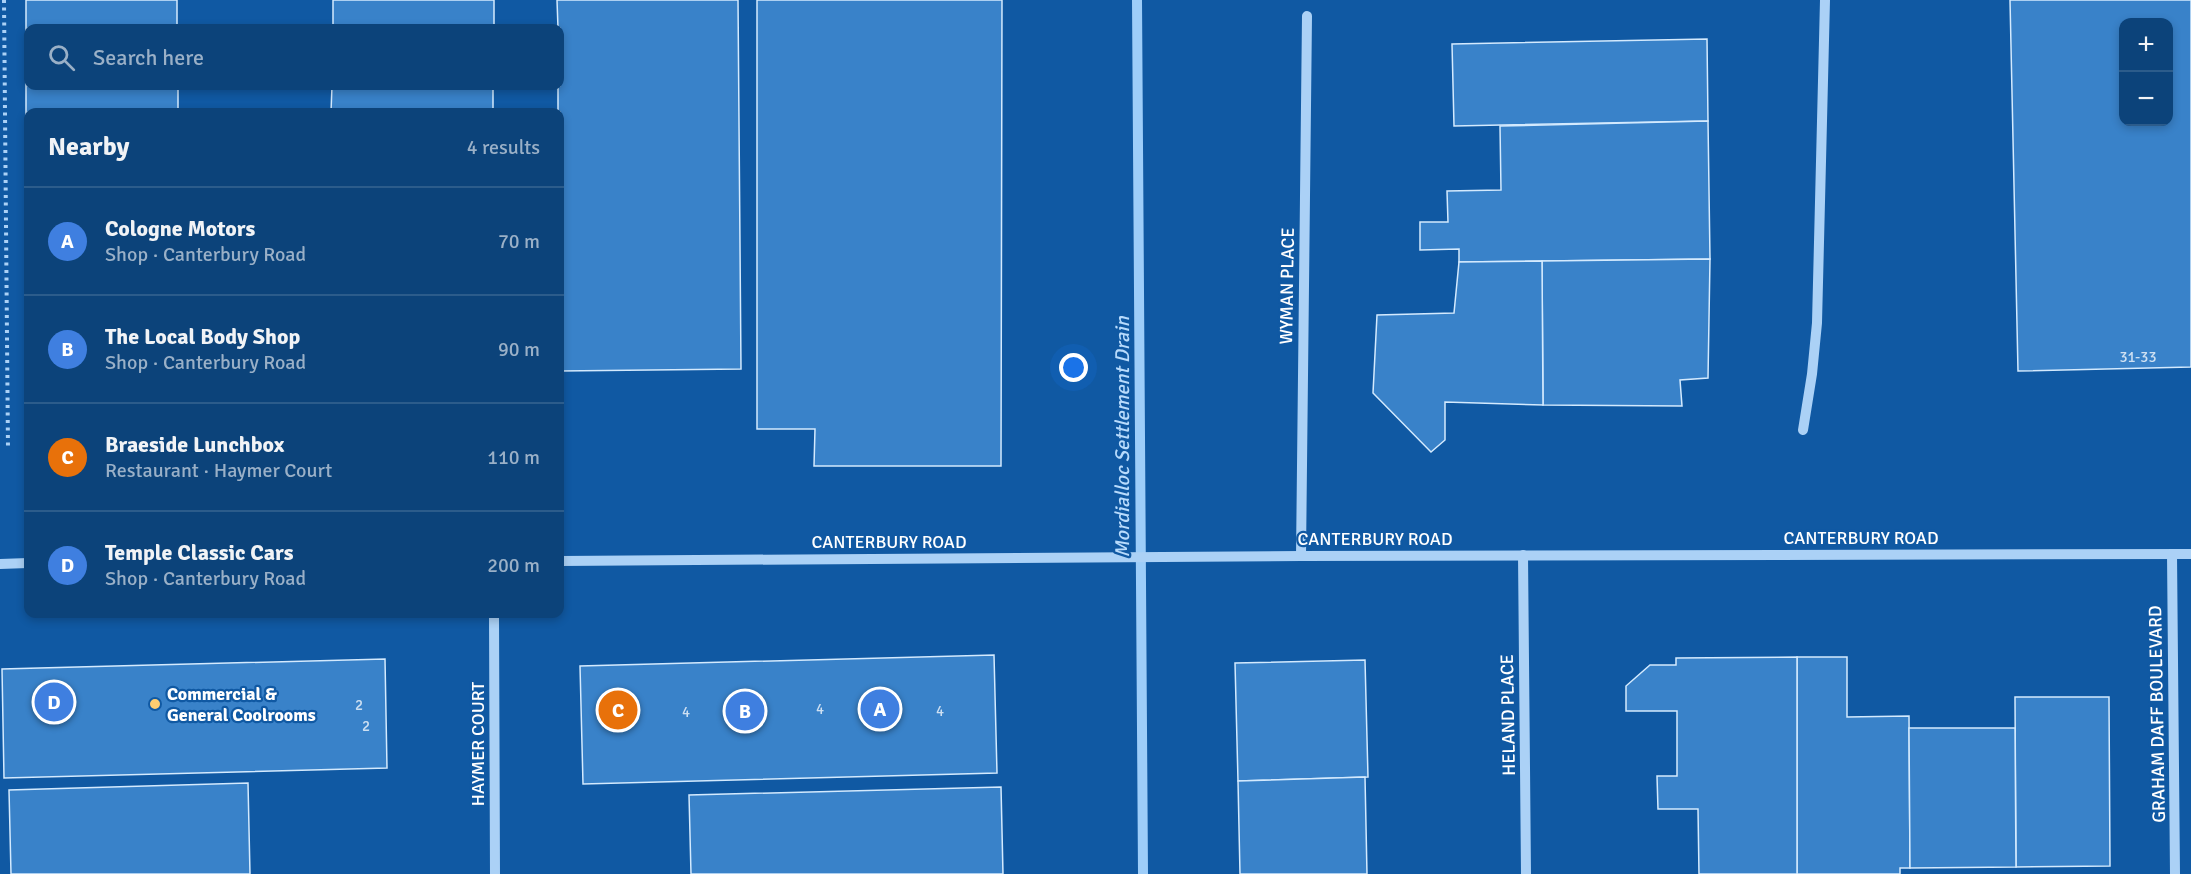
<!DOCTYPE html>
<html lang="en">
<head>
<meta charset="utf-8">
<style>
  body { margin:0; font-family:Signika,sans-serif; background:#1a4e81; color:#f1f3f6 }
  .controls { position:absolute; right:18px; top:18px; display:grid; overflow:hidden; border-radius:12px; box-shadow:0 3px 9px #0003 }
  .controls button { width:54px; height:54px; display:grid; place-items:center; padding:0; border:0; border-bottom:2px solid #2c5c8b; background:#0c437a; color:#f1f3f6; font:30px sans-serif }
  .you { position:absolute; left:1074px; top:368px; width:21px; height:21px; margin:-15px; border:4px solid #fff; border-radius:50%; background:#1a73e8; box-shadow:0 0 0 9px #1a73e833 }
  .badge { display:grid; place-items:center; width:39px; height:39px; border-radius:50%; background:#95b2f1; color:#fff; font-size:20px; font-weight:700 }
  .pin { position:absolute; translate:-50% -50%; border:3px solid #fff; box-shadow:0 2px 6px #0006 }
  .list { margin:0; padding:0; list-style:none }
  h2 { display:flex; justify-content:space-between; align-items:center; height:78px; margin:0; padding:0 24px; font-size:26px }
  h2 small { font-size:20px; font-weight:400; color:#9ab0c7 }
  .list li { display:grid; grid-template-columns:39px 1fr auto; gap:18px; align-items:center; box-sizing:border-box; height:108px; padding:0 24px; border-top:2px solid #2c5c8b }
  .list b { display:block; font-size:22px; white-space:nowrap }
  .list p { margin:0; font-size:20px; white-space:nowrap; color:#9ab0c7 }
  .list em { font-size:20px; font-style:normal; color:#9ab0c7 }
  .icon { flex:none; width:33px; height:33px; fill:none; stroke:currentColor; stroke-width:2; stroke-linecap:round; stroke-linejoin:round }
  .map { position:relative; flex:none; width:2191px; height:874px; overflow:hidden }
  .search { position:absolute; background:#0c437a; box-shadow:0 3px 9px #0003; left:24px; top:24px; width:540px; height:66px; display:flex; align-items:center; gap:15px; box-sizing:border-box; padding:0 21px; border-radius:12px; color:#9ab0c7; font-size:22px }
  .panel { position:absolute; background:#0c437a; box-shadow:0 3px 9px #0003; left:24px; top:108px; width:540px; height:510px; border-radius:12px }
  .map>svg:first-child { display:block }
  .lines { fill:none; stroke-linecap:round; stroke-linejoin:round }
  .stream { stroke:#9dcdf9; stroke-width:10 }
  .building { fill:#3982c9; stroke:#d4eafe; stroke-width:1.5; fill-rule:evenodd }
  .path { stroke:#abd1f6; stroke-width:4; stroke-dasharray:3 4.5; stroke-linecap:butt }
  .minor { stroke:#abd1f6; stroke-width:10 }
  .poi-dot { fill:#ffcd70; stroke:#1059a3; stroke-width:2 }
  .labels { text-anchor:middle; dominant-baseline:central; stroke-width:4.5; stroke-linejoin:round; paint-order:stroke }
  .number-label { font-size:15px; fill:#cee0f2 }
  .street-label { font-size:18px; fill:#fff; stroke:#1059a3 }
  .poi-label { font-size:18px; font-weight:bold; fill:#fff; stroke:#1059a3; text-anchor:start }
  .water-label { font-size:20px; font-style:italic; fill:#b8dbfc; stroke:#1059a3 }
</style>
</head>
<body>
<div class="map">
<svg width="2191" height="874" viewBox="0 0 2191 874">
  <rect width="100%" height="100%" fill="#1059a3"/>
  <g class="lines">
    <polyline class="stream" points="1137,0 1143,874"/>
  </g>
  <g class="building">
    <polygon points="26,0 177,0 177,28 28,28 28,86 178,86 178,112 28,112 28,451 26,451"/>
    <rect x="333" y="0" width="161" height="28"/>
    <polygon points="557,0 738,0 741,369 560,371 560,112 558,112 558,86 560,86 560,28 558,28"/>
    <polygon points="757,0 1002,0 1001,466 814,466 815,429 757,429"/>
    <path d="M2010,0H2191V367L2018,371ZM2124,22H2168V122H2124Z"/>
    <polygon points="1707,39 1708,121 1454,126 1452,44"/>
    <polygon points="332,86 493,86 493,112 331,112"/>
    <polygon points="1708,121 1710,259 1459,262 1459,249 1420,250 1420,222 1448,222 1447,191 1501,190 1500,126"/>
    <polygon points="1710,259 1708,378 1680,380 1682,406 1543,405 1542,261"/>
    <polygon points="1542,261 1543,405 1445,402 1445,440 1431,452 1373,393 1377,315 1454,313 1459,262"/>
    <polygon points="994,655 997,773 583,784 580,666"/>
    <polygon points="1797,657 1847,657 1847,717 1909,716 1910,868 1900,868 1900,874 1797,874"/>
    <polygon points="1797,657 1797,874 1699,874 1698,809 1658,809 1657,776 1677,776 1677,711 1626,711 1626,686 1650,665 1676,665 1676,658"/>
    <polygon points="385,659 387,768 4,778 2,669"/>
    <polygon points="1365,660 1368,777 1238,781 1235,663"/>
    <polygon points="2015,697 2109,697 2110,866 2016,867"/>
    <polygon points="1909,728 2015,728 2016,867 1910,868"/>
    <polygon points="1365,777 1367,874 1240,874 1238,781"/>
    <polygon points="248,783 250,874 11,874 9,790"/>
    <polygon points="1001,787 1003,874 691,874 689,795"/>
  </g>
  <g class="lines">
    <polyline class="path" points="4,0 8,449"/>
    <g class="minor">
      <polyline points="1803,430 1812,374 1817,323 1825,0"/>
      <polyline points="2172,554 2175,874"/>
      <polyline points="1523,555 1526,874"/>
      <polyline points="1301,556 1307,16"/>
      <polyline points="560,561 1301,556 2191,554"/>
      <polyline points="0,564 28,563"/>
      <polyline points="494,614 495,874"/>
    </g>
  </g>
  <circle class="poi-dot" cx="155" cy="704" r="6"/>
  <g class="labels">
    <g class="number-label">
      <text x="2138" y="357">31-33</text>
      <text x="359" y="705">2</text>
      <text x="820" y="709">4</text>
      <text x="940" y="711">4</text>
      <text x="686" y="712">4</text>
      <text x="366" y="726">2</text>
    </g>
    <g class="street-label">
      <text transform="translate(1287 286) rotate(-89)">WYMAN PLACE</text>
      <text x="1861" y="538">CANTERBURY ROAD</text>
      <text x="1375" y="539">CANTERBURY ROAD</text>
      <text x="889" y="542">CANTERBURY ROAD</text>
      <text transform="translate(2157 714) rotate(-91)">GRAHAM DAFF BOULEVARD</text>
      <text transform="translate(1508 715) rotate(-91)">HELAND PLACE</text>
      <text transform="translate(478 744) rotate(-90)">HAYMER COURT</text>
    </g>
    <g class="poi-label">
      <text x="167" y="694">Commercial &amp;<tspan x="167" dy="21">General Coolrooms</tspan></text>
    </g>
    <g class="water-label">
      <text transform="translate(1122 437) rotate(-90)">Mordialloc Settlement Drain</text>
    </g>
  </g>
</svg>
<div class="controls">
<button>+</button>
<button>−</button>
</div>
<div class="you"></div>
<div class="pin badge" style="left:880px;top:709px;background:#3f7fe0">A</div>
<div class="pin badge" style="left:745px;top:711px;background:#3f7fe0">B</div>
<div class="pin badge" style="left:618px;top:710px;background:#e8710a">C</div>
<div class="pin badge" style="left:54px;top:702px;background:#3f7fe0">D</div>
<div class="search"><svg class="icon" aria-label="search" viewBox="0 0 24 24"><circle cx="10" cy="10" r="6"/><path d="M15 15l6 6"/></svg>Search here</div>
<section class="panel">
<h2>Nearby<small>4 results</small></h2>
<ul class="list">
<li><span class="badge" style="background:#3f7fe0">A</span><div><b>Cologne Motors</b><p>Shop · Canterbury Road</p></div><em>70 m</em></li>
<li><span class="badge" style="background:#3f7fe0">B</span><div><b>The Local Body Shop</b><p>Shop · Canterbury Road</p></div><em>90 m</em></li>
<li><span class="badge" style="background:#e8710a">C</span><div><b>Braeside Lunchbox</b><p>Restaurant · Haymer Court</p></div><em>110 m</em></li>
<li><span class="badge" style="background:#3f7fe0">D</span><div><b>Temple Classic Cars</b><p>Shop · Canterbury Road</p></div><em>200 m</em></li>
</ul>
</section>
</div>
</body>
</html>
